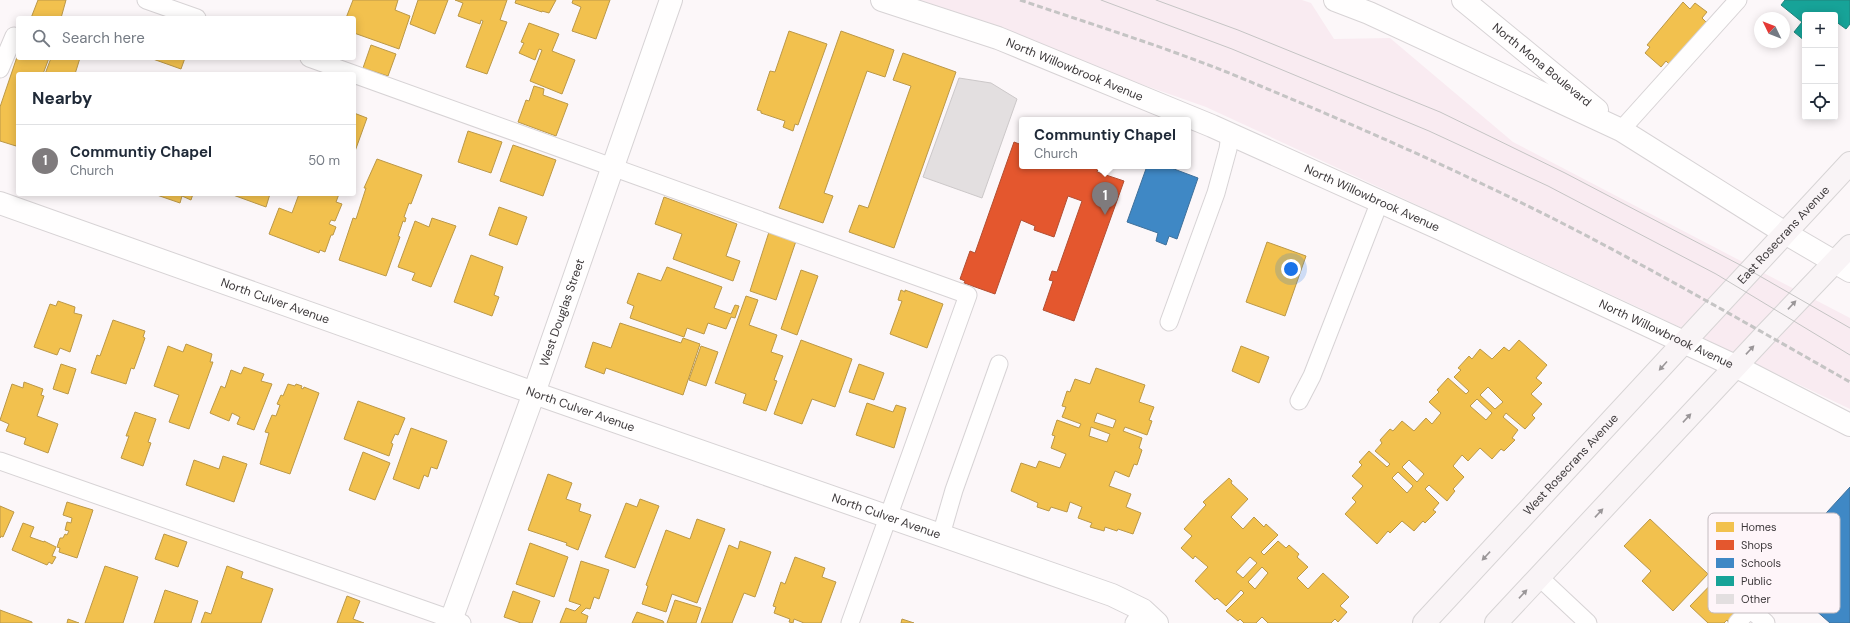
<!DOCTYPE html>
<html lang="en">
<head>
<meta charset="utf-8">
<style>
  body { margin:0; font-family:"DM Sans",sans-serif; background:#f2f2f3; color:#1f2937 }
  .controls { position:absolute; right:12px; top:12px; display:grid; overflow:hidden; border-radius:4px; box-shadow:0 2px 10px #0003 }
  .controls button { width:36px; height:36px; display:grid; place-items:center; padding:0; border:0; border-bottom:1px solid #e0e1e3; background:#fff; color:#1f2937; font:20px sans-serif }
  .compass { position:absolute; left:1754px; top:12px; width:36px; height:36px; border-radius:50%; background:#fff; box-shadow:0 2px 10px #0003; rotate:313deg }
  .you { position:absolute; left:1291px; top:269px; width:14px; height:14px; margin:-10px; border:3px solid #fff; border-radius:50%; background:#1a73e8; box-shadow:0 0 0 6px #1a73e833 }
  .badge { display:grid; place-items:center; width:26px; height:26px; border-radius:50%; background:#7f7b7d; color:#fff; font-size:13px; font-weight:700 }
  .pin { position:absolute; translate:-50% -33px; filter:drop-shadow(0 1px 2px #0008) }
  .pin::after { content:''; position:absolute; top:21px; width:14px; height:12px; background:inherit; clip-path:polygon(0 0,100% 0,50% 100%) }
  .popup { position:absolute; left:1019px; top:117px; width:172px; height:52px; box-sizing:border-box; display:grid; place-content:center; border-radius:4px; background:#fff; filter:drop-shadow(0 1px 3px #0005); font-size:13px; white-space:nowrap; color:#747a83 }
  .popup b { font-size:15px; color:#1f2937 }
  .popup::after { content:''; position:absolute; left:50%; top:100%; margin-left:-8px; border:8px solid transparent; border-top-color:#fff }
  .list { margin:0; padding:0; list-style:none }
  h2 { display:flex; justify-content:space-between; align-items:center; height:52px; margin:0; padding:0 16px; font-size:17px }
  h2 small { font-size:13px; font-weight:400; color:#747a83 }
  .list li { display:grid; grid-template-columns:26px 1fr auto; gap:12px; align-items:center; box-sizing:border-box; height:72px; padding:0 16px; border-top:1px solid #e0e1e3 }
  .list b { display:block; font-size:15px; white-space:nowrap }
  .list p { margin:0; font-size:13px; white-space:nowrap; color:#747a83 }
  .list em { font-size:13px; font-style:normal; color:#747a83 }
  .icon { flex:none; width:22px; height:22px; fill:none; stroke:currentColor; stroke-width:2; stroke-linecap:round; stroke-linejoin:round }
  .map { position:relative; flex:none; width:1850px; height:623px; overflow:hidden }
  .search { position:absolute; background:#fff; box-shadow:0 2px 10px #0003; left:16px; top:16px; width:340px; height:44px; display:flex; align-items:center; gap:10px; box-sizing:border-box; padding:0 14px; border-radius:4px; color:#747a83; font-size:15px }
  .panel { position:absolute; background:#fff; box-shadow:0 2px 10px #0003; left:16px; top:72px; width:340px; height:124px; border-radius:4px }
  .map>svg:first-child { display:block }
  .built { fill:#f9ebf1 }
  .homes { fill:#f2c14e; stroke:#bb9848; fill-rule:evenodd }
  .shops { fill:#e4572e; stroke:#b24e32 }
  .schools { fill:#3f88c5; stroke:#3e709b }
  .public { fill:#17a398; stroke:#22837c }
  .building { fill:#e3dfe0; stroke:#ccc8c9 }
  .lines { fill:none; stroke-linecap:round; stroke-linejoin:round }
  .lane-casing { stroke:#d7d3d5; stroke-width:19 }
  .street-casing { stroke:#d7d3d5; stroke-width:24 }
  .primary-casing { stroke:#d7d4d5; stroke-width:24 }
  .lane { stroke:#fffefe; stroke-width:17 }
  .street { stroke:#fffefe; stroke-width:22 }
  .primary { stroke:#f9f4f6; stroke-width:22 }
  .tram { stroke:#c5c4c4; stroke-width:1 }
  .rail { stroke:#c5c4c4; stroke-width:3; stroke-dasharray:6 3; stroke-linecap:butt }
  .oneway { fill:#9a9698 }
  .labels { text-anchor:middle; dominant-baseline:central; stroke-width:4; stroke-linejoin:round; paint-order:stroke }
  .street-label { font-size:12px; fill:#3c383a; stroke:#fef5f9 }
  .key { fill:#fef5f9; stroke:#c4bcc0; stroke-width:1 }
  .key-label { font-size:11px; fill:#3c383a }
</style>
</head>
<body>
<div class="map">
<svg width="1850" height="623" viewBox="0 0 1850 623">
  <rect width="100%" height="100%" fill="#fcf7f9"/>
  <polygon class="built" points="903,0 1302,0 1311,3 1334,39 1390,38 1513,142 1850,318 1850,409 1642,309 1206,107"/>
  <g class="homes">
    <polygon points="38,0 66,0 61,18 31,18"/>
    <polygon points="353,0 398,0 395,10 410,16 399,49 354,33 354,18 346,18"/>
    <polygon points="418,0 448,0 435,34 410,24"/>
    <polygon points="455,0 507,0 500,20 507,22 487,74 466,67 483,21 481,20 480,24 458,16 463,3"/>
    <polygon points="516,0 556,0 549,13 542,11 542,12 515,3"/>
    <polygon points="573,0 610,0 596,39 572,31 581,7 572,3"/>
    <polygon points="1683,2 1690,9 1695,3 1707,12 1702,18 1707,23 1670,65 1666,61 1661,67 1645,53 1650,47 1647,45"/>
    <polygon points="529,23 559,34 552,51 575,60 562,94 530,81 542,50 539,49 535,60 519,53 524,43 521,42"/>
    <polygon points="789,31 827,44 798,125 795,124 793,131 783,127 785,121 761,113 761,111 757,110 770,71 775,72"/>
    <polygon points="841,31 894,50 885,77 867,71 824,193 833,196 823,223 779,208"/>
    <polygon points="371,45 396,54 388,76 363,68"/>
    <polygon points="903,53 956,72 894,248 849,232 859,205 868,208 911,86 893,80"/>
    <polygon points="18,54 18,58 49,58 43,74 18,74 18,140 16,146 0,141 0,107"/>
    <polygon points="51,58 80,58 75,74 45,74"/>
    <polygon points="150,58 185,58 181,69"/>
    <polygon points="534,86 544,89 543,95 568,104 556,136 518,122 526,100 529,101"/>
    <polygon points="354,113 367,118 354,154"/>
    <polygon points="468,131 502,142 491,173 458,162"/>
    <polygon points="513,145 556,160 543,196 500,181"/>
    <polygon points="377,159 422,175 411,204 409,203 404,217 406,218 405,222 403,221 398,236 400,237 386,276 339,260 353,218 356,219 366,188 364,188"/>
    <polygon points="154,194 193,194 191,200 182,196 180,203"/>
    <polygon points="234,194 270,194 266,207 233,195"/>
    <polygon points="299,194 339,194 336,202 342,204 335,221 331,220 329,224 336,227 333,235 331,235 325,252 320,250 319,253 269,234 279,208 292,213"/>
    <polygon points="664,197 737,224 726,256 740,261 733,281 673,259 682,234 655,224"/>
    <polygon points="499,207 527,217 517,245 489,235"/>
    <polygon points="432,218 456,226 431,287 412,280 415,273 398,267 415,221 429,227"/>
    <polygon points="769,232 796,241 776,300 750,291"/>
    <polygon points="1267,242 1306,256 1285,316 1246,302"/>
    <polygon points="471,255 503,267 494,295 499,297 492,316 454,302"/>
    <polygon points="667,267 722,287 714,308 731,314 735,305 739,306 735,318 731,317 726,329 708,323 704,334 687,328 684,337 630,318 634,306 627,303 638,273 661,281"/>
    <polygon points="801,270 818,276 797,335 781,329"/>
    <polygon points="901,290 905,292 905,290 943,304 927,348 890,334 902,301 898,300"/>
    <polygon points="746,296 758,300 749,325 777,335 771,352 783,356 774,380 777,381 766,411 743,403 746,394 715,383"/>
    <polygon points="58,301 75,307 74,313 82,315 70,352 60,348 57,355 34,347 50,304 56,306"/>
    <polygon points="113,320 145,331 143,337 145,338 134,369 131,368 126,384 91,373 97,355 100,356"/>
    <polygon points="620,323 681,343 683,338 700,344 683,395 606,368 604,374 585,367 593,342 611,348"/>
    <polygon points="801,340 852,359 835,407 812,399 802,424 774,414"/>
    <path d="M1519,340L1547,365L1536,378L1542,383L1531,394L1542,404L1532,415L1535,418L1525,429L1506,413L1503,417L1518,430L1512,438L1515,440L1504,451L1501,449L1492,459L1480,448L1468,461L1462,455L1453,466L1464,477L1453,489L1455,491L1447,501L1429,485L1425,489L1439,503L1433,510L1436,512L1425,523L1423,521L1414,531L1402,521L1390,533L1388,531L1377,544L1345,514L1356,502L1352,498L1363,486L1352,476L1362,465L1359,462L1369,451L1387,467L1390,464L1375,451L1382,443L1380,440L1390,429L1393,431L1402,421L1414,431L1426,418L1432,424L1441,413L1429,402L1439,392L1437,390L1448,378L1466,394L1469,391L1454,377L1461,370L1458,368L1469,356L1472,359L1480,349L1492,359L1504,347L1509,351ZM1488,387L1503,402L1495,409L1480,395ZM1477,399L1492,413L1486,420L1470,406ZM1409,460L1424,474L1417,482L1402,467ZM1398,472L1413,486L1407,493L1392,478Z"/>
    <polygon points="186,344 212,354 210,362 213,362 189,429 169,422 179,395 154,386 168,346 183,352"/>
    <polygon points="701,346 718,352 706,386 689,380"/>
    <polygon points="1241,346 1269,357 1259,383 1232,371"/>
    <polygon points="61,364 76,369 68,394 53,389"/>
    <polygon points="859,364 884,373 874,400 849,392"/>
    <polygon points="244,367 264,374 261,381 272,384 254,430 237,424 240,417 232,413 229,421 210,413 221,386 225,388 231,370 241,374"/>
    <path d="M1096,368L1145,385L1139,402L1154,407L1149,420L1152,421L1147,435L1125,427L1123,431L1142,438L1139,448L1142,450L1137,465L1134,464L1129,477L1115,471L1109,486L1131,494L1126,507L1141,513L1133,534L1118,529L1117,531L1105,527L1104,531L1090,527L1092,523L1078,518L1082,507L1070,502L1067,512L1051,507L1049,511L1037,507L1038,503L1011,491L1021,463L1036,468L1039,461L1060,468L1066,454L1051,448L1055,436L1052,435L1057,420L1079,428L1081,424L1062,417L1066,407L1062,406L1067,391L1070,392L1075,379L1090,384ZM1097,413L1116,420L1113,428L1094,422ZM1091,427L1110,434L1107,442L1089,436Z"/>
    <polygon points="24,382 43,389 41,395 44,396 37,416 58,424 48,453 24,444 26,438 6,431 9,424 0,420 12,384 23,388"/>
    <polygon points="288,384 295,386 296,384 302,386 301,388 303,389 304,387 319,393 290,474 260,464 269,433 265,432 272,415 276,416 280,405 277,404 281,395 283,396"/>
    <polygon points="358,401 405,418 398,435 395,434 391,443 393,444 389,456 344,439"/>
    <polygon points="867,403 893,412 896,405 906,408 894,448 856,435"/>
    <polygon points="135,412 156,419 148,442 151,443 143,466 121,458 129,436 126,436"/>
    <polygon points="411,428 447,441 437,469 431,467 428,477 424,475 419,489 393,479"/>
    <polygon points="363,452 390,463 375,500 349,490"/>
    <polygon points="223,456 247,464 234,502 186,485 194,460 219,469"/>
    <polygon points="548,474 572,483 566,499 581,504 579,511 591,515 578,550 566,545 567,543 528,530"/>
    <path d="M1229,478L1232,481L1231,483L1248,499L1231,517L1243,529L1254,517L1264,527L1266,524L1278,535L1261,552L1264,555L1278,541L1286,548L1289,545L1299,554L1297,557L1308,567L1297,578L1308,589L1323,573L1349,597L1340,606L1347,612L1338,622L1335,619L1331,623H1268L1262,617L1256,623H1244L1240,619L1238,621L1226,611L1244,593L1241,590L1226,606L1217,598L1215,600L1195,581L1208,567L1195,556L1193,559L1181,548L1192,536L1184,529L1206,505L1203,502ZM1250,557L1257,563L1243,578L1236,572ZM1262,567L1268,573L1255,589L1248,582Z"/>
    <polygon points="640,499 659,506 635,568 605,557 626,503 637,507"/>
    <polygon points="67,502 93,510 77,558 59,552 60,548 57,547 60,538 63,538 65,534 67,535 69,531 65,530 67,522 71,523 72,518 63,515"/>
    <polygon points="0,506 14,512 3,537 1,536 0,538"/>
    <polygon points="697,519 725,529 697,603 672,594 666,612 642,604 648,586 646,585 666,530 690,539"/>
    <polygon points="1650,519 1708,574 1673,611 1642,581 1651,571 1624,546"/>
    <polygon points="23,523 34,527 30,537 44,542 44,541 56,547 52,556 56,557 52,564 49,562 47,565 12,550"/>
    <polygon points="164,534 187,542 178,567 155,559"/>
    <polygon points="740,541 771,552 755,597 744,593 732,623 701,623 729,545 738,549"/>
    <polygon points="530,543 568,557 554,597 516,584"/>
    <polygon points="795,557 825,568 822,577 836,582 821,623 804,623 794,619 793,623 789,622 790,619 774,613 776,607 773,606 781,582 785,584"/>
    <polygon points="581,561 609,570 599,599 594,597 590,609 586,608 581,613 588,616 586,623 560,623 566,608 575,611 581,605 569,601"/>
    <polygon points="105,566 138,577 123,623 85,623"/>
    <polygon points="227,566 243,572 241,578 273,589 261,623 201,623 205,612 211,614"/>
    <polygon points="1724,571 1750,596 1740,606 1743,609 1729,623 1727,620 1724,623 1708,623 1690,606"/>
    <polygon points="165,590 198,601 191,623 154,623"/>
    <polygon points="513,591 540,601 532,623 521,623 504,617"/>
    <polygon points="347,596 360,601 353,619 364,623 337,623"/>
    <polygon points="675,600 701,608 696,623 667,623"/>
    <polygon points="0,610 32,622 32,623 0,623"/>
    <polygon points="637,612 663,621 664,623 632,623"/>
    <polygon points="68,619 79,623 67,623"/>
    <polygon points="902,619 914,623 901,623"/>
  </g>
  <polygon class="shops" points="1014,142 1022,145 1022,166 1099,166 1097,172 1124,181 1074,321 1043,310 1053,281 1049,280 1052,271 1057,272 1082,201 1068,196 1054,237 1034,230 1035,226 1021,220 995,294 964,283 965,281 960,279 970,251 975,253"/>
  <g class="schools">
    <polygon points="1147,166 1166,166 1198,178 1177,239 1169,236 1166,245 1156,241 1158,233 1127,222"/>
    <polygon points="1850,487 1850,623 1830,623 1772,572"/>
  </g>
  <polygon class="public" points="1785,0 1850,0 1850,24 1846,29 1835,21 1835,15 1805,15 1805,41 1794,32 1802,22 1781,5"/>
  <polygon class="building" points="959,78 991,83 1017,99 982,198 923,177"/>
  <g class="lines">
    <g class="lane-casing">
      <g id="lane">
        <polyline points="146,0 197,18"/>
        <polyline points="309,58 968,295 850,623"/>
        <polyline points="0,69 14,36"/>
        <polyline points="1621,130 1738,0"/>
        <polyline points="1169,322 1216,193 1228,149 1230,134"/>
        <polyline points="1299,401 1312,376 1380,201"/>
        <polyline points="0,461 462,623"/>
        <polyline points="941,535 954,490 999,364"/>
        <polyline points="1539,577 1588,623"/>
        <polyline points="1134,623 1143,610"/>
        <polyline points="1737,623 1750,609 1766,623"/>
      </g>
    </g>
    <g class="street-casing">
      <g id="street">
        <path id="s1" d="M882,0L998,38L1212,126L1443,230L1735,366L1850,425"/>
        <polyline points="1335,0 1369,13 1621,130 1785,233 1850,271"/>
        <path id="s2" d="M1463,0L1597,110"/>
        <path id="s3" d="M0,203L534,393L1112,595L1143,610L1157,623"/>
        <path id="s4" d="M450,623L534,393L671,0"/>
      </g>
    </g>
    <g class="primary-casing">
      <g id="primary">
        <path id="s5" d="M1424,623L1850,163"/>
        <polyline points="1496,623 1766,334 1850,246"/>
      </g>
    </g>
    <use href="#lane" class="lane"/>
    <use href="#street" class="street"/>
    <use href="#primary" class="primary"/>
    <g class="tram">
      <polyline points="1101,0 1232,49 1429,131 1548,186 1716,274 1850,355"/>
      <polyline points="1156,0 1238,30 1440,112 1565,173 1744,267 1850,328"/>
    </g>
    <path class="rail" d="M1020,0C1100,27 1181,52 1258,85C1359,127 1459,171 1556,220C1656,271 1753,327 1850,382"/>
  </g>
  <defs><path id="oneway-solid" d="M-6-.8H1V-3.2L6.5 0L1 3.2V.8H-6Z"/></defs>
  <g class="oneway">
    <use href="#oneway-solid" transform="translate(1792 305) rotate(-47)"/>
    <use href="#oneway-solid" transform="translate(1750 350) rotate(-47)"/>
    <use href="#oneway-solid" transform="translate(1663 366) rotate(132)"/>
    <use href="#oneway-solid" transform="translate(1687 418) rotate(-47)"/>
    <use href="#oneway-solid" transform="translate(1599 513) rotate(-47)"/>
    <use href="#oneway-solid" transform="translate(1486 556) rotate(133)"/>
    <use href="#oneway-solid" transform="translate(1523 594) rotate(-47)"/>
  </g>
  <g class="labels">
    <g class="street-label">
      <text stroke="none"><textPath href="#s2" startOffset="102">North Mona Boulevard</textPath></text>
      <text stroke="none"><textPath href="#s1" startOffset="205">North Willowbrook Avenue</textPath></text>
      <text stroke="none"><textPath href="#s1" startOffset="529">North Willowbrook Avenue</textPath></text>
      <text stroke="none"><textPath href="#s5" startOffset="529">East Rosecrans Avenue</textPath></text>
      <text stroke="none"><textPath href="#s3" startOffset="292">North Culver Avenue</textPath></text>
      <text stroke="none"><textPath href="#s4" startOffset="330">West Douglas Street</textPath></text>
      <text stroke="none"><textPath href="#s1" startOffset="853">North Willowbrook Avenue</textPath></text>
      <text stroke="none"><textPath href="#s3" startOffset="616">North Culver Avenue</textPath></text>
      <text stroke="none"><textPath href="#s5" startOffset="216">West Rosecrans Avenue</textPath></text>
      <text stroke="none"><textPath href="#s3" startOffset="940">North Culver Avenue</textPath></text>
    </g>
  </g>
  <rect x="1708" y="513" width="132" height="100" rx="6" class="key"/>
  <rect x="1716" y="522" width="18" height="10" fill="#f2c14e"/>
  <rect x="1716" y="540" width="18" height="10" fill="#e4572e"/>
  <rect x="1716" y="558" width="18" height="10" fill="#3f88c5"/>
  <rect x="1716" y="576" width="18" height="10" fill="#17a398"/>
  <rect x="1716" y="594" width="18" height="10" fill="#e3dfe0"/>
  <g class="key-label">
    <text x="1741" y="531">Homes</text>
    <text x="1741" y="549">Shops</text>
    <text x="1741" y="567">Schools</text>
    <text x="1741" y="585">Public</text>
    <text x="1741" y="603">Other</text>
  </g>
</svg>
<div class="controls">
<button>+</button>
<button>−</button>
<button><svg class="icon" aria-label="locate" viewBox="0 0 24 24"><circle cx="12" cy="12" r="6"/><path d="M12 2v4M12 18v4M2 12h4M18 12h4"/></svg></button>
</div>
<svg class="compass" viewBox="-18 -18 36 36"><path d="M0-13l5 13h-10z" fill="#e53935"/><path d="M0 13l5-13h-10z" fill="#747a83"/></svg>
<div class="you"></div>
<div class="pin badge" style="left:1105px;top:215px">1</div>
<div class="popup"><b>Communtiy Chapel</b>Church</div>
<div class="search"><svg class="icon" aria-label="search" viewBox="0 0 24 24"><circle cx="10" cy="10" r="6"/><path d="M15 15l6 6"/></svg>Search here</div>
<section class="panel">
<h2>Nearby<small></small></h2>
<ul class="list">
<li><span class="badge">1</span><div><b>Communtiy Chapel</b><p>Church</p></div><em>50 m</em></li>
</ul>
</section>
</div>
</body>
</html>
